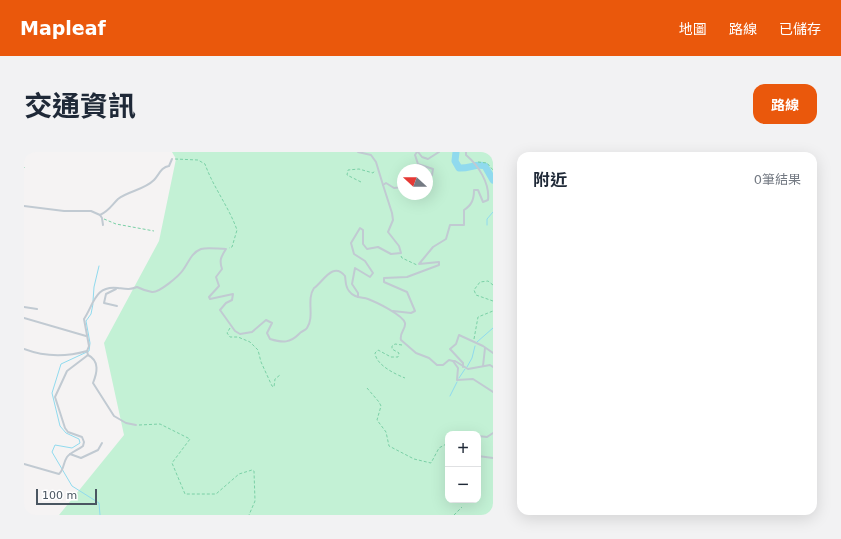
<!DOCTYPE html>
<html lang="zh-TW">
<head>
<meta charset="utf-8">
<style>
  body { margin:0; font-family:"DejaVu Sans","Noto Sans TC",sans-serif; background:#f2f2f3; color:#1f2937 }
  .controls { position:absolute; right:12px; bottom:12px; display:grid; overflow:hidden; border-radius:8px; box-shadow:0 4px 16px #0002 }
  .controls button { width:36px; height:36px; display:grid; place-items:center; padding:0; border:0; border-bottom:1px solid #e0e1e3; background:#fff; color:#1f2937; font:20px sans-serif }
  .compass { position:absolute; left:373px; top:12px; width:36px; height:36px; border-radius:50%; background:#fff; box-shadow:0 4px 16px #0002; rotate:291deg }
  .scale { position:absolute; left:12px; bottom:10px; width:61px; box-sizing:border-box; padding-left:4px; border:2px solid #4a5661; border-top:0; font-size:11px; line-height:14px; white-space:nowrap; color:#4a5661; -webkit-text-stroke:3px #fff; paint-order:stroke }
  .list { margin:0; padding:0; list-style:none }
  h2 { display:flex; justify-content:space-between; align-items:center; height:52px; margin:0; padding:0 16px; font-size:17px }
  h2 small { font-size:13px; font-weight:400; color:#747a83 }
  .map { position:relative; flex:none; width:469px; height:363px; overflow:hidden; border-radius:12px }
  header { display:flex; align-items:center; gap:24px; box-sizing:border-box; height:56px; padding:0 20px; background:#ea580c; color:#fff }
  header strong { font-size:19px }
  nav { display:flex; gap:22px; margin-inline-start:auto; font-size:14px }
  .intro { display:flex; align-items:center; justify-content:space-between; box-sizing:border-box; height:96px; padding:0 24px }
  h1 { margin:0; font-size:28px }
  .button { padding:10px 18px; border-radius:12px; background:#ea580c; color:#fff; font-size:14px; font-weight:700 }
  main { display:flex; gap:24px; padding:0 24px }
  aside { flex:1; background:#fff; border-radius:12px; box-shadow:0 4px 16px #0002 }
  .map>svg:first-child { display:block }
  .green { fill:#c3f1d5; fill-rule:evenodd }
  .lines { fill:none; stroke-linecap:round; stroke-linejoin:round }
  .stream { stroke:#90daee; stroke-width:1 }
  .river { stroke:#90daee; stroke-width:7 }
  .path { stroke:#7ad0a6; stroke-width:1; stroke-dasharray:3 2; stroke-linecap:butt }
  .lane { stroke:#c1cad2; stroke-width:2 }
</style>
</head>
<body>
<header>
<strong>Mapleaf</strong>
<nav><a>地圖</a><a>路線</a><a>已儲存</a></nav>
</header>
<div class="intro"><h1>交通資訊</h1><a class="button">路線</a></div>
<main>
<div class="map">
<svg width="469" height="363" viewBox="0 0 469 363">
  <rect width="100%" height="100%" fill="#f5f3f3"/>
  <path class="green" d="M148,0H469V363H35L100,283L80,191L135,89L152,7ZM379,18H403V42H379ZM424,282H454V348H424Z"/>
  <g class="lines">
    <g class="stream">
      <polyline points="463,73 463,67 469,60"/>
      <polyline points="69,149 70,135 75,114"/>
      <polyline points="69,152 67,162 62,169 66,191 65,199 37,212 28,241 36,274 42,281 55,287 56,291 48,296 31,293 28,300 48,334 75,351 76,363"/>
      <polyline points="453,190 469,176"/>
      <polyline points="443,215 448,206 451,194"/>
      <polyline points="435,226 441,217"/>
      <polyline points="426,244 433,230"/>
    </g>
    <path class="river" d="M432,0L431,9L435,16C445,17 452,11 461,14L469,28"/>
    <g class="path">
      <path d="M151,7L174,8L181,12C189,35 205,55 213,78L208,95L205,96"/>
      <polyline points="454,10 463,11 469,18"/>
      <polyline points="0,16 0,15"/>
      <polyline points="337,30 323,23 324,18 335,17 349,21 351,18"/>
      <polyline points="80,67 92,72 130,79"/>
      <polyline points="377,104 378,106 393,113"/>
      <polyline points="469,133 464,129 456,130 450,138 452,143 469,149"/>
      <polyline points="206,176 203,181 206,185 214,185 226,190 234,198 237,210 248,234 250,235 251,227 256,223"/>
      <polyline points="450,187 454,165 469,159"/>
      <path d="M378,193L371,192L368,194V197L375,201L374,205H367L354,198L351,201C352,213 371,222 381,226"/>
      <polyline points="343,236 355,250 357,254 353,268 362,280 365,294 390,307 407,311 415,296 424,291"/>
      <polyline points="115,273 136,272 166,287 148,311 161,342 192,342 215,322 228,318 230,319 231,349 225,363"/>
      <polyline points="430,363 438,355"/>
    </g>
    <g class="lane">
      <polyline points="334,0 347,3 352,10 359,33"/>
      <polyline points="393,0 391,3 394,12 409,17 408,23 403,23"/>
      <polyline points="394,0 398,5 404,7 415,0"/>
      <polyline points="0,54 40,59 67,59 76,63 78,66 79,73"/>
      <path d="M76,63C85,59 87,54 94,47C104,39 120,38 130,28C135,23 137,15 145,14L148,7"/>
      <polyline points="92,137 82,142 80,151 93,154"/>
      <polyline points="334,145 334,141 328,132 331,116 346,125 349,121 341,109 330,102 327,91 336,76 339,78 339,92 343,97 354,95 367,102 377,101 375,94 364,80 369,68 368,61 359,33 362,31 370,36 379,35"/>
      <polyline points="0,155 13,157"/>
      <path d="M369,159L387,161L391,159L383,140L360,130V126L383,125L415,113V110L395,112L409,95L422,87L426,73H440V58C448,53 450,47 450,38H454L459,50L464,48C466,31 454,13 442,3V0"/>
      <polyline points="0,166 62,184"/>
      <path d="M0,197C21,205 42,205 63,199L65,194L60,167C70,152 71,133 94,136C102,137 106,138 113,135C117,137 123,139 128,140C135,141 155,124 159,118C165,110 167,101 177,97C184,95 194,97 202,97C197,105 195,108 198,117L192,125L195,134L185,145L186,147L209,142L208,148L202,151L196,158L211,179L216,182L228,180L242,168L248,171L243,181L246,187C259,191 266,191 275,182C277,179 281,179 283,176C291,164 282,148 290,136C299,130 309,109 321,124C322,130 321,134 325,139C330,146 337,145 344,147C352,150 379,163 381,171C382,177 375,181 377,188L392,201L405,206L413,213H419L425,208L429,209L434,216L433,228L449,227L469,240"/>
      <path d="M63,199L64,203C76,209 73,221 69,231L90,264L102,271L112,273"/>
      <polyline points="429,209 431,209 444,217 466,213 469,215"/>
      <polyline points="459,214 461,196"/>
      <polyline points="439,215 439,211 426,197 432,192 435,183 459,194 469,201"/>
      <polyline points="438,282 443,280 448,282"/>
      <polyline points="454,284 463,285 469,281"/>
      <polyline points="46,302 57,306 74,298 78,291"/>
      <polyline points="454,304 469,306"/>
      <path d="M0,312L35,322C40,318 39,311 43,305C47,300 54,298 59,294L60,290L58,285L44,280L41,276L31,245L43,219L64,203"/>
    </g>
  </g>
</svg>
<div class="controls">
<button>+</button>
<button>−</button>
</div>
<svg class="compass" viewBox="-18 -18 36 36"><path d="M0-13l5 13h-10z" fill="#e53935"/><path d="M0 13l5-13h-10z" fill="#747a83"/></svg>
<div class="scale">100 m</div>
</div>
<aside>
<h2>附近<small>0筆結果</small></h2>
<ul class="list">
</ul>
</aside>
</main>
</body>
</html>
